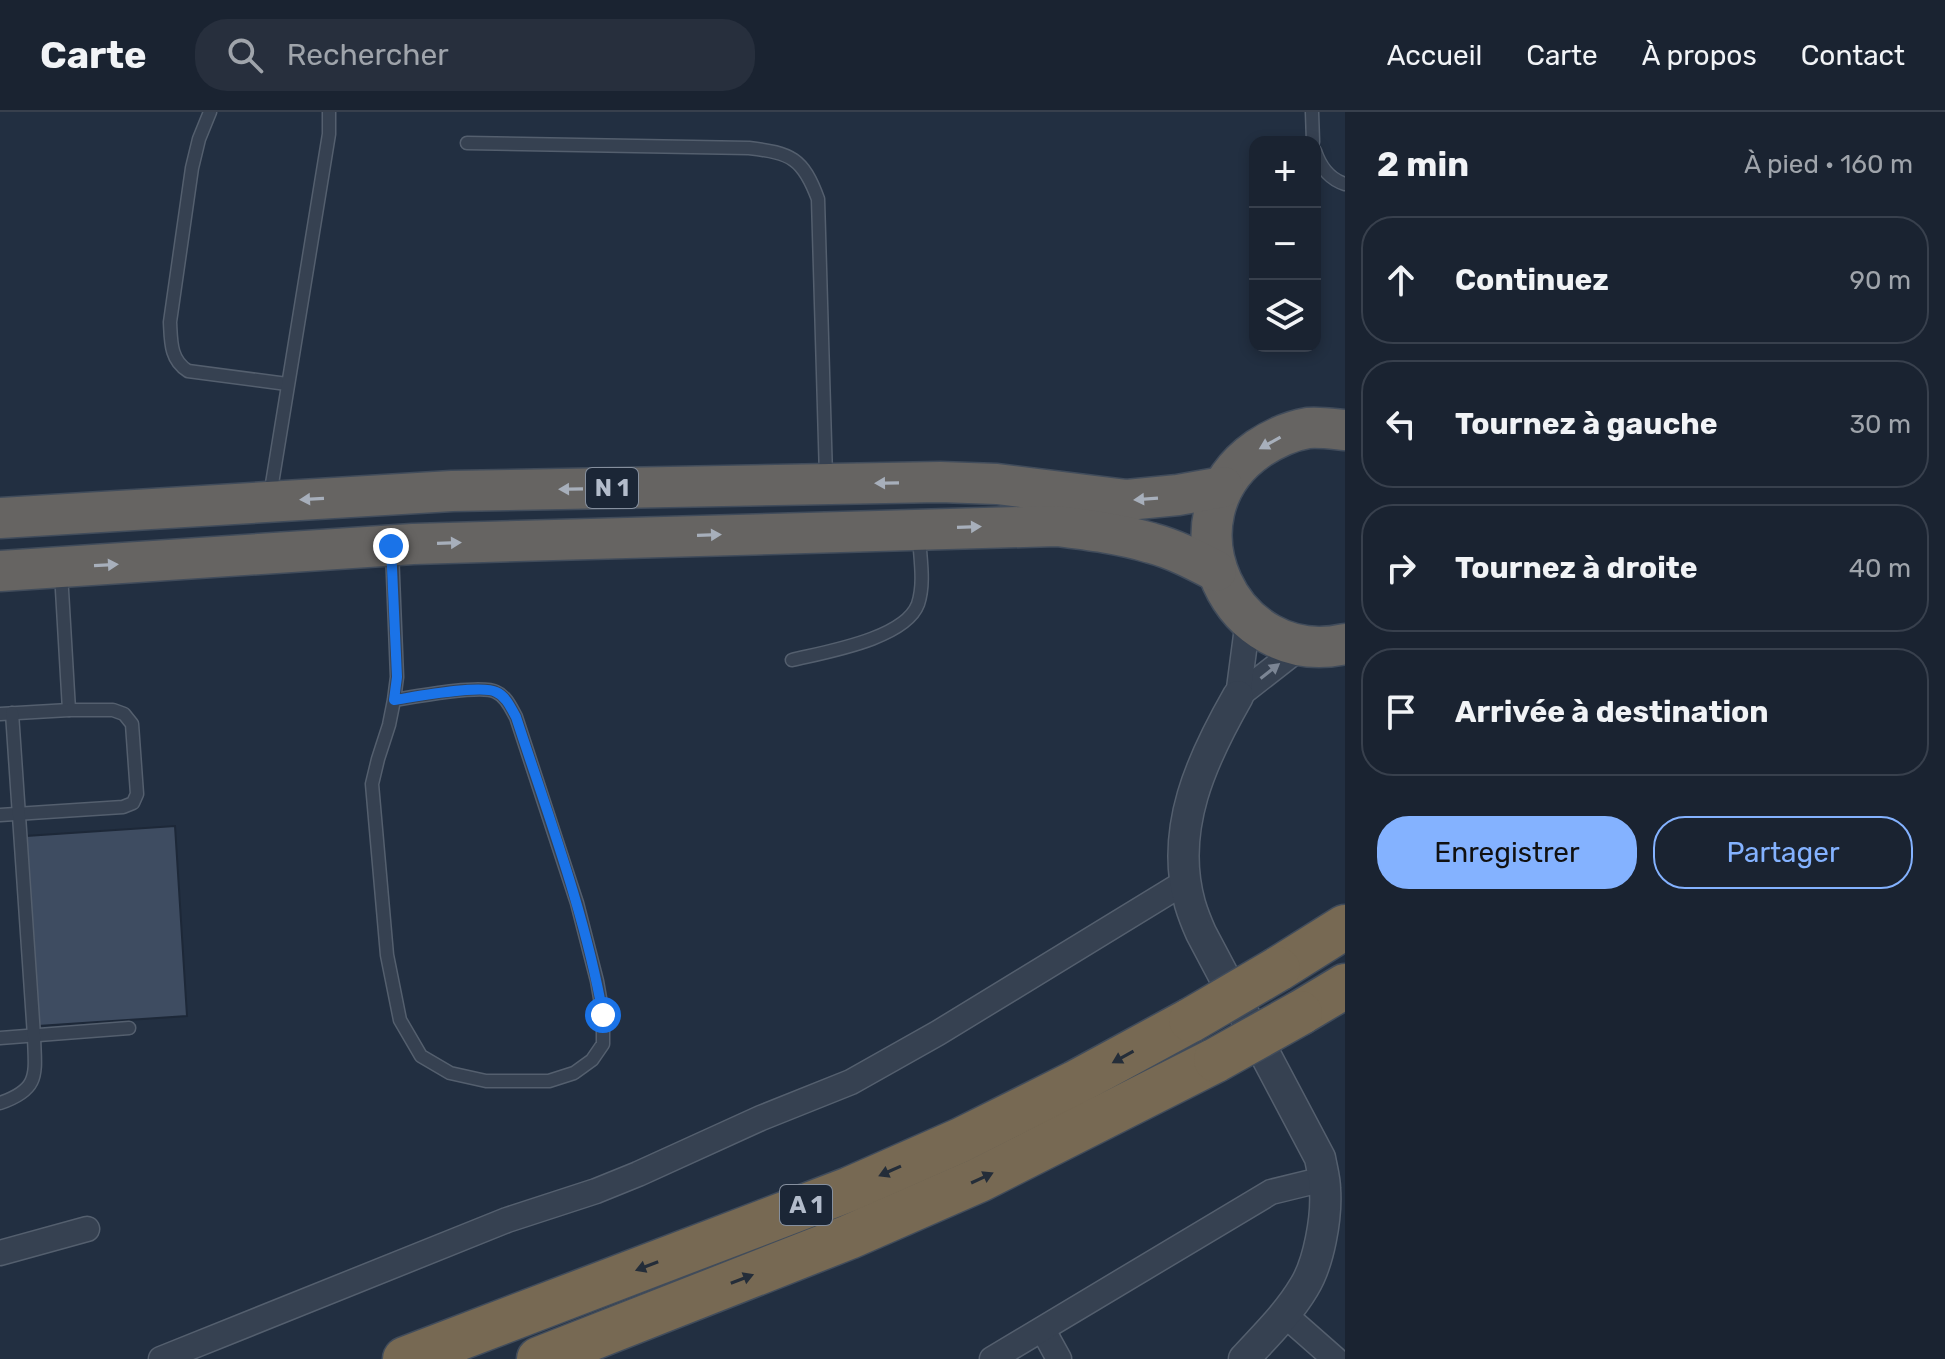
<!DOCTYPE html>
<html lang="fr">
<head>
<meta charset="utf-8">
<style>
  body { margin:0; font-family:Rubik,sans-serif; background:#272f3d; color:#f1f3f6 }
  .controls { position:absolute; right:24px; top:24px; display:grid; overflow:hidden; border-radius:16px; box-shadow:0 4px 12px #0003 }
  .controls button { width:72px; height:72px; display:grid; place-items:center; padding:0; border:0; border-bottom:2px solid #38404d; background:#1a2331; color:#f1f3f6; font:40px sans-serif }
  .stop { position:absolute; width:24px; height:24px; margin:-18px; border:6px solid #1a73e8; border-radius:50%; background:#fff }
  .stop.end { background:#1a73e8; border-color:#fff; box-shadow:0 2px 8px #0008 }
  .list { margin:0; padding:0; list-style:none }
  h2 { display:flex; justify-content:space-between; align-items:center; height:104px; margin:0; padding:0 32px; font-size:34px }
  h2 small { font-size:26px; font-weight:400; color:#9fa4ab }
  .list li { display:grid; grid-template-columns:52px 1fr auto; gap:24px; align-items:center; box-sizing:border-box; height:128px; margin:0 16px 16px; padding:0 16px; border:2px solid #38404d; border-radius:32px }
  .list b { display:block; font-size:30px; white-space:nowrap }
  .list em { font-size:26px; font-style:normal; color:#9fa4ab }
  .actions { display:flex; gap:16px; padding:24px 32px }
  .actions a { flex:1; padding:18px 0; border:2px solid #84b2ff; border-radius:32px; text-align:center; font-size:28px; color:#84b2ff }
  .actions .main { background:#84b2ff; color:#111 }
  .icon { flex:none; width:44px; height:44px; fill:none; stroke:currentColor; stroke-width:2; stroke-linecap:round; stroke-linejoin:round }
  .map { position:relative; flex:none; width:1345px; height:1247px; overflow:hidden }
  header { display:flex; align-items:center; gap:48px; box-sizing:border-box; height:112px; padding:0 40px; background:#1a2331; border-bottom:2px solid #38404d }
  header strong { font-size:38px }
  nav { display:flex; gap:44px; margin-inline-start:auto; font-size:28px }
  .search { width:560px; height:72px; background:#272f3d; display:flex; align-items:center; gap:20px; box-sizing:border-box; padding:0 28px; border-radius:32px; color:#9fa4ab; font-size:30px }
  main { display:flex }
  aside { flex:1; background:#1a2331 }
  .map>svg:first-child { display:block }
  .building { fill:#3e4c61; stroke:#1d2838; stroke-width:2 }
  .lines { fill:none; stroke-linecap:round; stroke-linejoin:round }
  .service-casing { stroke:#545f6e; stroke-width:15 }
  .minor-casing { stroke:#545f6e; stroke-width:27 }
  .tertiary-casing { stroke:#545f6e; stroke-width:33 }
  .trunk-casing { stroke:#414c5b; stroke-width:43 }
  .motorway-casing { stroke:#414c5b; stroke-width:47 }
  .service { stroke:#364151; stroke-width:12 }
  .minor { stroke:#364151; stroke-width:24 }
  .tertiary { stroke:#364151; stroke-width:30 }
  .trunk { stroke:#666462; stroke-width:40 }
  .motorway { stroke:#776953; stroke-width:44 }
  .motorway-bridge-casing { stroke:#414c5b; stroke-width:47; stroke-linecap:butt }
  .motorway-bridge { stroke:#776953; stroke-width:44 }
  .oneway { fill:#a7afbb }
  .oneway2 { fill:#7b8594 }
  .oneway3 { fill:#242d39 }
  .route { stroke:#1a73e8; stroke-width:10 }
  .labels { text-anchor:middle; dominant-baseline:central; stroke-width:7; stroke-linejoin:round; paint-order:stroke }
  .shield { fill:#1b2636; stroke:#858f9e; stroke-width:2 }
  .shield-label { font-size:24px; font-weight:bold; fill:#b3bccb }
</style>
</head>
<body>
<header>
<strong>Carte</strong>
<div class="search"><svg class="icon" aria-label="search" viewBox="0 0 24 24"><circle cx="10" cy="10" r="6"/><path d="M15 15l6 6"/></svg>Rechercher</div>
<nav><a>Accueil</a><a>Carte</a><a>À propos</a><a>Contact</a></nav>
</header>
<main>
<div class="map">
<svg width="1345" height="1247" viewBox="0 0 1345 1247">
  <rect width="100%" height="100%" fill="#222f41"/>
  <polygon class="building" points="175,714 187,904 38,914 26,724"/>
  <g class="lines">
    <g class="service-casing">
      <g id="service">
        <path d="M210,0L199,27L192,56L170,210C171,229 170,248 188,259L287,272"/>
        <polyline points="1312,0 1313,30"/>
        <path d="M467,31L749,36C791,41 803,46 818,87L826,365"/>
        <path d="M1315,39C1320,54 1329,67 1345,72"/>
        <polyline points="270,384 329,22 329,0"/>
        <path d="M392,439L397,565L394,588L389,613L378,647L372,672L387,843L400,908L421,944L450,961L486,969H549L574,961L592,948L603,932V903L597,869L577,791L516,605C511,596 506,584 496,580C482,572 413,585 394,588"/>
        <polyline points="61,461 69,598"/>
        <path d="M792,548C825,540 905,527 918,492C925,471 920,446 919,424"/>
        <polyline points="0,602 69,598 113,598 124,602 132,612 137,682 133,691 123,695 0,703"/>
        <polyline points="0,926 129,916"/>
        <path d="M0,991C41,977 35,961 34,924L12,601"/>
      </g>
    </g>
    <g class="minor-casing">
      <g id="minor">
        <polyline points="1238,584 1302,534"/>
        <polyline points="1238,584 1248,508"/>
        <polyline points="0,1141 87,1117"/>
        <polyline points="1285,1203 1335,1247"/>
        <polyline points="1043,1218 1059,1247"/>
        <polyline points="161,1247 507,1108 596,1079 638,1062 761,1006 851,970 938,921 1185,770"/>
        <polyline points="992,1247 1271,1080 1324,1067"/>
      </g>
    </g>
    <g class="tertiary-casing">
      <path id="tertiary" d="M1238,584C1202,647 1169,717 1190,792C1193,802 1197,812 1201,821L1320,1046C1322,1057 1325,1067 1325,1077C1327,1105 1319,1151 1304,1175C1288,1202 1265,1224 1244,1247"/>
    </g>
    <g class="trunk-casing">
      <g id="trunk">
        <path d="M1345,318C1334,317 1320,315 1308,316C1290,319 1273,327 1258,337C1160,405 1231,558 1345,532"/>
        <polyline points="0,406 452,379 940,370 997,372 1127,388 1178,383 1223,375"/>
        <path d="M0,459L413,432L1057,414C1089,418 1121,422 1151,431C1174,437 1195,448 1216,459"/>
      </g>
    </g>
    <g class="motorway-casing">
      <g id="motorway">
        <polyline points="1278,857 1345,815"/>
        <polyline points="1300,901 1345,874"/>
        <polyline points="405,1247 850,1077 961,1028 1075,971 1191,908"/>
        <polyline points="539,1247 849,1125 979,1068 1216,948"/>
      </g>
    </g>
    <use href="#service" class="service"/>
    <use href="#minor" class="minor"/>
    <use href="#tertiary" class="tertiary"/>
    <use href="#trunk" class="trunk"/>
    <use href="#motorway" class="motorway"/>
    <g class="motorway-bridge-casing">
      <g id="motorway-bridge">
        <polyline points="1191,908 1278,857"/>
        <polyline points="1216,948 1300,901"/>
      </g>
    </g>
    <use href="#motorway-bridge" class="motorway-bridge"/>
  </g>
  <defs><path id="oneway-solid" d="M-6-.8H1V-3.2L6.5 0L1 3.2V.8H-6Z" transform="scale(2)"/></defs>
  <g class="oneway">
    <use href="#oneway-solid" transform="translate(1270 331) rotate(151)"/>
    <use href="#oneway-solid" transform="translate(887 371) rotate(179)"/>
    <use href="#oneway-solid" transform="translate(571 377) rotate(179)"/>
    <use href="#oneway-solid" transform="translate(312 387) rotate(177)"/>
    <use href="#oneway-solid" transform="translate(1146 387) rotate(176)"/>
    <use href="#oneway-solid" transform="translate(969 415) rotate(-2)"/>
    <use href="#oneway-solid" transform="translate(709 423) rotate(-2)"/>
    <use href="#oneway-solid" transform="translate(449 431) rotate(-2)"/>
    <use href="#oneway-solid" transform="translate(106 453) rotate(-3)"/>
  </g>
  <use class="oneway2" href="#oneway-solid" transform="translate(1270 559) rotate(-38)"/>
  <g class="oneway3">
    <use href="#oneway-solid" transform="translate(1123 945) rotate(151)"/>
    <use href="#oneway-solid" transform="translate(890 1059) rotate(156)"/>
    <use href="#oneway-solid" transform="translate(982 1066) rotate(-25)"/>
    <use href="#oneway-solid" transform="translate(647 1154) rotate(159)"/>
    <use href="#oneway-solid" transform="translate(742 1167) rotate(-21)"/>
  </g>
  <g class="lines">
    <path class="route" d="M391,434L397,565L394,588C414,585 481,572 496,580C506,584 511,596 516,605C548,703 585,801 603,903"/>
  </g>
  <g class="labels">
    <g class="shield">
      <rect x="586" y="356" width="52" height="40" rx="6"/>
      <rect x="780" y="1073" width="52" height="40" rx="6"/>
    </g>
    <g class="shield-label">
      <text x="612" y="376">N 1</text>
      <text x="806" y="1093">A 1</text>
    </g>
  </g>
</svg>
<div class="controls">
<button>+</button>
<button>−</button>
<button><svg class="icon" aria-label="layers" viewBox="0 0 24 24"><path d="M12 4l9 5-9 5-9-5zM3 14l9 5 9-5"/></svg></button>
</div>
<div class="stop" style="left:603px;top:903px"></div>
<div class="stop end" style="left:391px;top:434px"></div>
</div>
<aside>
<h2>2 min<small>À pied · 160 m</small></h2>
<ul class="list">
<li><svg class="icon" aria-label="ahead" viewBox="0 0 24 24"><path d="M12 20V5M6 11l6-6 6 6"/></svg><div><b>Continuez</b></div><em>90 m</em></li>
<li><svg class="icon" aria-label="left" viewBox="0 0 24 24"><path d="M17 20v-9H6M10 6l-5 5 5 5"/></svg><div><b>Tournez à gauche</b></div><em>30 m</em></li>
<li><svg class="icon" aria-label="right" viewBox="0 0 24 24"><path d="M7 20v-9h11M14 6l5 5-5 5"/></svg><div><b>Tournez à droite</b></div><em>40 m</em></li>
<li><svg class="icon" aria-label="arrive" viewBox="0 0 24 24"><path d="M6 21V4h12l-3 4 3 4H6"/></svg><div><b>Arrivée à destination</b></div></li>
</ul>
<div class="actions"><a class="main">Enregistrer</a><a>Partager</a></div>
</aside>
</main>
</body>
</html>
